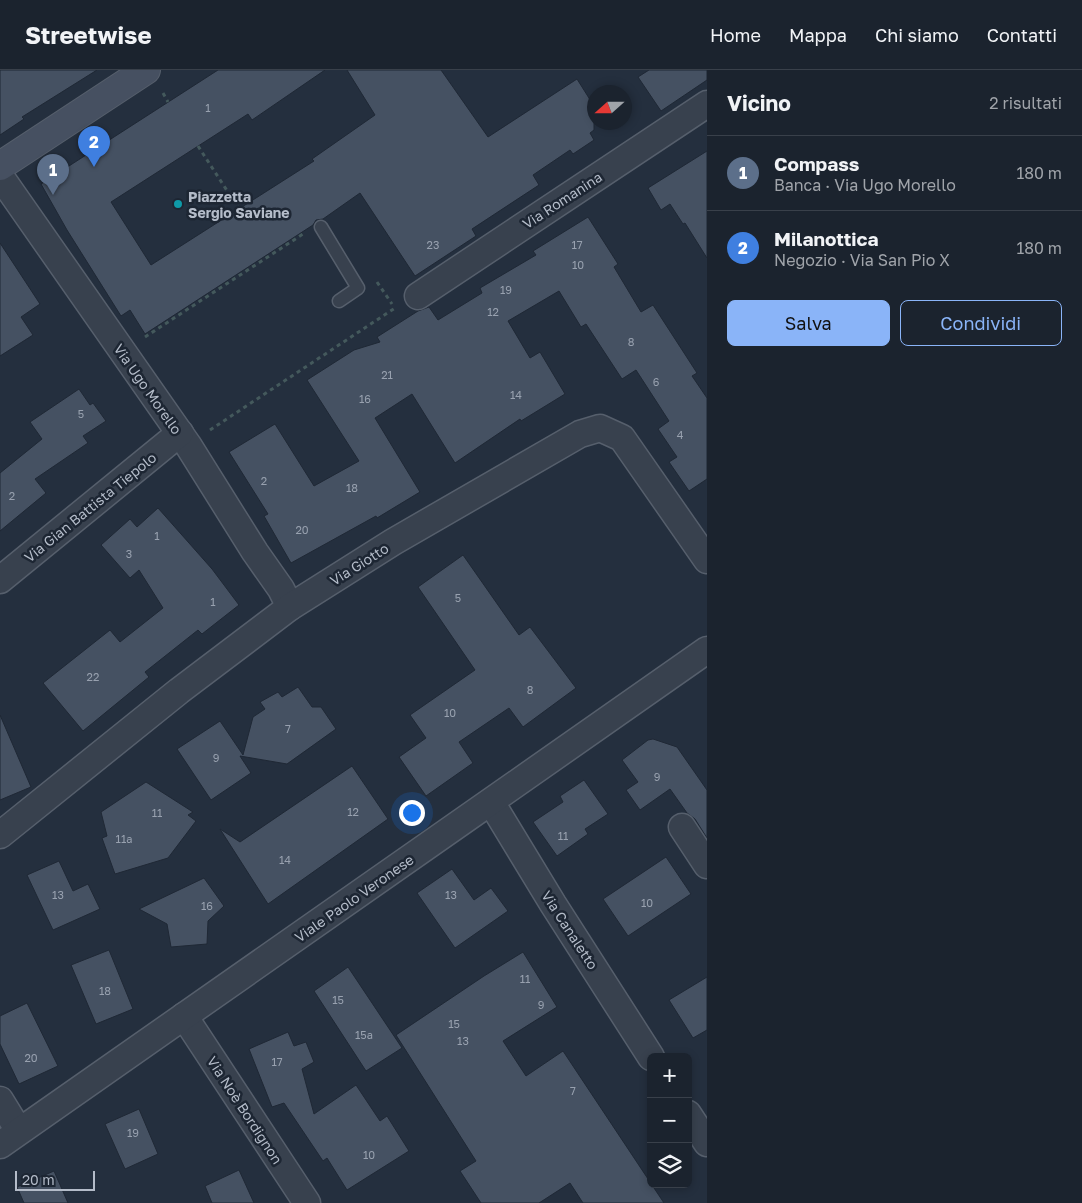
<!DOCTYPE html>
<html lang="it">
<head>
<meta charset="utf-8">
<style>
  body { margin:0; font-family:"Golos Text",sans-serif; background:#242b36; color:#f1f3f6 }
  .controls { position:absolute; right:15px; bottom:15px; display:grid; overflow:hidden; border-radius:8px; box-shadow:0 2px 8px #0003 }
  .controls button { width:45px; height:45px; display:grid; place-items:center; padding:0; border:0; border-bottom:1px solid #39404a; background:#1b232e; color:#f1f3f6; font:25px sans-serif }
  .compass { position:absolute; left:587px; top:15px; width:45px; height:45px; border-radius:50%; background:#1b232e; box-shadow:0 2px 8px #0003; rotate:249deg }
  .scale { position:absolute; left:15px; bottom:12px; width:80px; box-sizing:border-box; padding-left:5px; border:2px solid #b4bcc9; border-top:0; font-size:14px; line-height:18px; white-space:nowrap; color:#b4bcc9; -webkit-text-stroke:4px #1d2633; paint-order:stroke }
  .you { position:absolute; left:411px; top:742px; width:18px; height:18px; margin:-12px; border:4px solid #fff; border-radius:50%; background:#1a73e8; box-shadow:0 0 0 8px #1a73e833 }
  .badge { display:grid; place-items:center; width:32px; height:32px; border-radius:50%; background:#8ab4f8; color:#fff; font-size:16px; font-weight:700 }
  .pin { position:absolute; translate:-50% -41px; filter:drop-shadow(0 1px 2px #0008) }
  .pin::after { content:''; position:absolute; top:26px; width:18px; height:15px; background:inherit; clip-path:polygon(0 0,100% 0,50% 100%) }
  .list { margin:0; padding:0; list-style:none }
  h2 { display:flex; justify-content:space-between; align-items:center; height:65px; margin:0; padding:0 20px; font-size:21px }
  h2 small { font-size:16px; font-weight:400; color:#a0a4aa }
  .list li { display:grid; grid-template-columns:32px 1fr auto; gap:15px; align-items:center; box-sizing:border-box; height:75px; padding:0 20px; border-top:1px solid #39404a }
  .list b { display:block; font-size:19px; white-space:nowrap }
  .list p { margin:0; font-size:16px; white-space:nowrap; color:#a0a4aa }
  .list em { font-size:16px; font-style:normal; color:#a0a4aa }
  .actions { display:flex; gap:10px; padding:15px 20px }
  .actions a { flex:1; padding:11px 0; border:1px solid #8ab4f8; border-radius:8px; text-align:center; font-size:18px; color:#8ab4f8 }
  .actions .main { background:#8ab4f8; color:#111 }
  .icon { flex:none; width:28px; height:28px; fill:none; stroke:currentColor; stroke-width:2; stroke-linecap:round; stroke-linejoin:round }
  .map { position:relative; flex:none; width:707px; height:1133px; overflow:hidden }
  header { display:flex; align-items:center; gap:30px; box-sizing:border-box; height:70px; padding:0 25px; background:#1b232e; border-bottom:1px solid #39404a }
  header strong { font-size:24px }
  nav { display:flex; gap:28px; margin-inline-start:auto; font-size:18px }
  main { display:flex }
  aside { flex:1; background:#1b232e }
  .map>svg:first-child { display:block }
  .building { fill:#455162; stroke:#1f2835 }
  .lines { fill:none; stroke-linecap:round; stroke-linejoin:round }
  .lane-casing { stroke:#565f6c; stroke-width:15 }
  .street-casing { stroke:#565f6c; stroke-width:29 }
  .secondary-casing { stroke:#565f6c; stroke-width:30 }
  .path { stroke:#44595c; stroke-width:3; stroke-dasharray:4 4; stroke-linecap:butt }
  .lane { stroke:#38414e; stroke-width:12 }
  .street { stroke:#38414e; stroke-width:26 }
  .secondary { stroke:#465061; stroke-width:28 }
  .culture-dot { fill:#0f9aa8; stroke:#1d2633; stroke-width:2 }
  .labels { text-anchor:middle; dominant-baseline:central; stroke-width:5; stroke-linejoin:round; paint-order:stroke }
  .number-label { font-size:11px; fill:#98a1af }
  .poi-label { font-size:14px; font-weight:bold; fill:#b4bcc9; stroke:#1d2633; text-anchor:start }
  .street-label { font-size:14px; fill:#b4bcc9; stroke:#1d2633 }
</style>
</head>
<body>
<header>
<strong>Streetwise</strong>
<nav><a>Home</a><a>Mappa</a><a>Chi siamo</a><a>Contatti</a></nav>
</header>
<main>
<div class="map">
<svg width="707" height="1133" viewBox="0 0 707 1133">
  <rect width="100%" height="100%" fill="#242f3e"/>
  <g class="building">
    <polygon points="0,0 97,0 22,47 24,49 0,65"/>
    <polygon points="218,0 325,0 252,50 248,44 111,132 151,195 314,91 312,89 375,45 347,0 441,0 488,67 577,9 594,36 594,60 590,63 594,70 573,84 570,80 533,105 539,115 472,159 476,166 415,206 360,123 323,149 316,150 313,155 145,264 130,240 121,246 67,160 41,114"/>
    <polygon points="649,0 707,0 707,10 661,41 638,7"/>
    <polygon points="707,81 707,188 685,153 683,154 670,134 661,140 648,118"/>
    <polygon points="588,147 618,194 614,197 641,242 653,235 697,303 692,306 707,328 707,409 689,421 669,392 677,387 658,359 669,351 636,300 622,309 586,254 581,257 559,221 508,251 530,288 540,282 565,324 521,351 520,349 455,393 412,324 375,348 420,422 377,448 376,446 291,493 264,446 268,444 229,382 275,354 314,416 359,391 307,310 354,280 380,272 377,267 418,241 429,237 438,250 482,223 480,218 536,185 533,181"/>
    <polygon points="0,173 40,234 21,247 33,265 0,286"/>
    <polygon points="79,319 90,335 93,333 106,351 83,366 88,373 35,409 46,423 0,461 0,403 42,369 30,352"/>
    <polygon points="158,438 212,499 239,535 202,564 198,560 145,602 149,607 83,661 43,613 110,560 120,572 163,538 139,500 130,508 101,475 130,449 137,457"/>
    <polygon points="463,485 519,565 530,557 576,618 523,657 509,638 459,672 473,693 426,726 399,687 426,668 410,645 475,600 418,517"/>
    <polygon points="298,617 312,637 321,637 336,659 287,694 240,686 251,703 211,730 177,679 220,651 243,685 253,647 265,639 260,632 278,622 282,627"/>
    <polygon points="0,645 31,717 0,730"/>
    <polygon points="653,669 677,677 707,720 707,768 695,749 687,743 670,719 640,740 626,720 638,712 622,690 648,670"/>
    <polygon points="352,696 388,749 268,834 220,759 240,772"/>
    <polygon points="584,710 608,744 585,759 588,764 557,786 533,752 563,732 560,726"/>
    <polygon points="146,712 193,742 188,745 196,751 168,788 115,804 102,768 107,766 101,742"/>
    <polygon points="666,787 691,824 628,866 603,829"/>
    <polygon points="59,791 73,821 88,814 100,839 53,860 27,805"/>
    <polygon points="452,799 474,830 491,818 508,841 455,878 417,823"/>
    <polygon points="204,808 224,836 208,851 207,874 171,877 167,854 139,839"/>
    <polygon points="109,880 133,939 96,954 71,895"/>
    <polygon points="523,882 557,937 503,971 526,1006 563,981 664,1133 583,1133 570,1113 539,1133 481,1133 460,1101 476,1091 396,965 484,906"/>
    <polygon points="348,897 402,978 366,1001 314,921"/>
    <polygon points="707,907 707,960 693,968 669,930"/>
    <polygon points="27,933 58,996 19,1014 0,974 0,946"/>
    <polygon points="288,962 294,976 306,972 314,992 302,999 314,1044 356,1015 380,1051 387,1046 409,1081 347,1120 327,1088 323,1091 284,1033 272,1037 249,979"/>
    <polygon points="139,1039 158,1084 125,1099 105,1054"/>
    <polygon points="239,1100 254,1133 212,1133 205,1116"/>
    <polygon points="54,1101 68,1133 24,1133 17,1117"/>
  </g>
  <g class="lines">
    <g class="lane-casing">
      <polyline id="lane" points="321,157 358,218 339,231"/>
    </g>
    <g class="street-casing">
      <g id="street">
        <polyline points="0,106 188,375 255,482 281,519 290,537"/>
        <polyline points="418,226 707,34"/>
        <polyline points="0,510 180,363"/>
        <polyline points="491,732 553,834 651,987"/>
        <polyline points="682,757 707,795"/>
        <polyline points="0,765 179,621 290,537 393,472 580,364 600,358 622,368 707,490"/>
        <polyline points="184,946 307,1133"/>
        <polyline points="0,1030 19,1061"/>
        <polyline points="688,1044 707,1073"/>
        <polyline points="0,1075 707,580"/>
      </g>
    </g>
    <g class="secondary-casing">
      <polyline id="secondary" points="0,96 146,0"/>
    </g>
    <g class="path">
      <polyline points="163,23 168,32"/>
      <polyline points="198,76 239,139"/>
      <polyline points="377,212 392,234"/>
      <polyline points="145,267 303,164"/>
      <polyline points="210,360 395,238"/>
    </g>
    <use href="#lane" class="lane"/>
    <use href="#street" class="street"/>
    <use href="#secondary" class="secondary"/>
  </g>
  <circle class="culture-dot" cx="178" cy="134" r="5"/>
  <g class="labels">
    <g class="number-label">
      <text x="208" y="37">1</text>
      <text x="433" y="174">23</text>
      <text x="577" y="174">17</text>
      <text x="578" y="194">10</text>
      <text x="506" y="219">19</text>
      <text x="493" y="241">12</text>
      <text x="631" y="271">8</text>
      <text x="387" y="304">21</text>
      <text x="656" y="311">6</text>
      <text x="516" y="324">14</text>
      <text x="365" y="328">16</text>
      <text x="81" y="343">5</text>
      <text x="680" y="364">4</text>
      <text x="264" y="410">2</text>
      <text x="352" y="417">18</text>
      <text x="12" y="425">2</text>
      <text x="302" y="459">20</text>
      <text x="157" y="465">1</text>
      <text x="129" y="483">3</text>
      <text x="458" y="527">5</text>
      <text x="213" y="531">1</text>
      <text x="93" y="606">22</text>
      <text x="530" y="619">8</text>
      <text x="450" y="642">10</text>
      <text x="288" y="658">7</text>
      <text x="216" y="687">9</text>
      <text x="657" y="706">9</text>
      <text x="353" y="741">12</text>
      <text x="157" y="742">11</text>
      <text x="563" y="765">11</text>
      <text x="124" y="768">11a</text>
      <text x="285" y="789">14</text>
      <text x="58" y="824">13</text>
      <text x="451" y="824">13</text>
      <text x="647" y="832">10</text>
      <text x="207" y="835">16</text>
      <text x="525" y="908">11</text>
      <text x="105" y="920">18</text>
      <text x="338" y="929">15</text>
      <text x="541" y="934">9</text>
      <text x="454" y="953">15</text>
      <text x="364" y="964">15a</text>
      <text x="463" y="970">13</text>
      <text x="31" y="987">20</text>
      <text x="277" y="991">17</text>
      <text x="573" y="1020">7</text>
      <text x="133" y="1062">19</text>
      <text x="369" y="1084">10</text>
    </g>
    <g class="poi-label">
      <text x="188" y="126">Piazzetta<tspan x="188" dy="16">Sergio Saviane</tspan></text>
    </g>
    <g class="street-label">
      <text transform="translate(562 130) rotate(-33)">Via Romanina</text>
      <text transform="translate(148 319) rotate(55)">Via Ugo Morello</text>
      <text transform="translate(90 437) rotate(-39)">Via Gian Battista Tiepolo</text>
      <text transform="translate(359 494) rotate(-32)">Via Giotto</text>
      <text transform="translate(354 828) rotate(-35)">Viale Paolo Veronese</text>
      <text transform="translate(570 860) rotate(57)">Via Canaletto</text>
      <text transform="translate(245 1040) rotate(57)">Via Noè Bordignon</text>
    </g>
  </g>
</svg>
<div class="controls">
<button>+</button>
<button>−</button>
<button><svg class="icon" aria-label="layers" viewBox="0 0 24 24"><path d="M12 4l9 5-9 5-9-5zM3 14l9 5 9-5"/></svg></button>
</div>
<svg class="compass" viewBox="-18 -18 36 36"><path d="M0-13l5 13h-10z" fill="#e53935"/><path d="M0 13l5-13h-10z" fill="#a0a4aa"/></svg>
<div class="scale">20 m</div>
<div class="you"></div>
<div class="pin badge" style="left:53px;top:125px;background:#5c6f8a">1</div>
<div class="pin badge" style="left:94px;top:97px;background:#3f7fe0">2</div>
</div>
<aside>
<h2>Vicino<small>2 risultati</small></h2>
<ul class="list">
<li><span class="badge" style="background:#5c6f8a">1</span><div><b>Compass</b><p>Banca · Via Ugo Morello</p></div><em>180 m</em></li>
<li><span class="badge" style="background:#3f7fe0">2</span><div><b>Milanottica</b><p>Negozio · Via San Pio X</p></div><em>180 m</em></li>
</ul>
<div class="actions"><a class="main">Salva</a><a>Condividi</a></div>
</aside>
</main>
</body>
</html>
